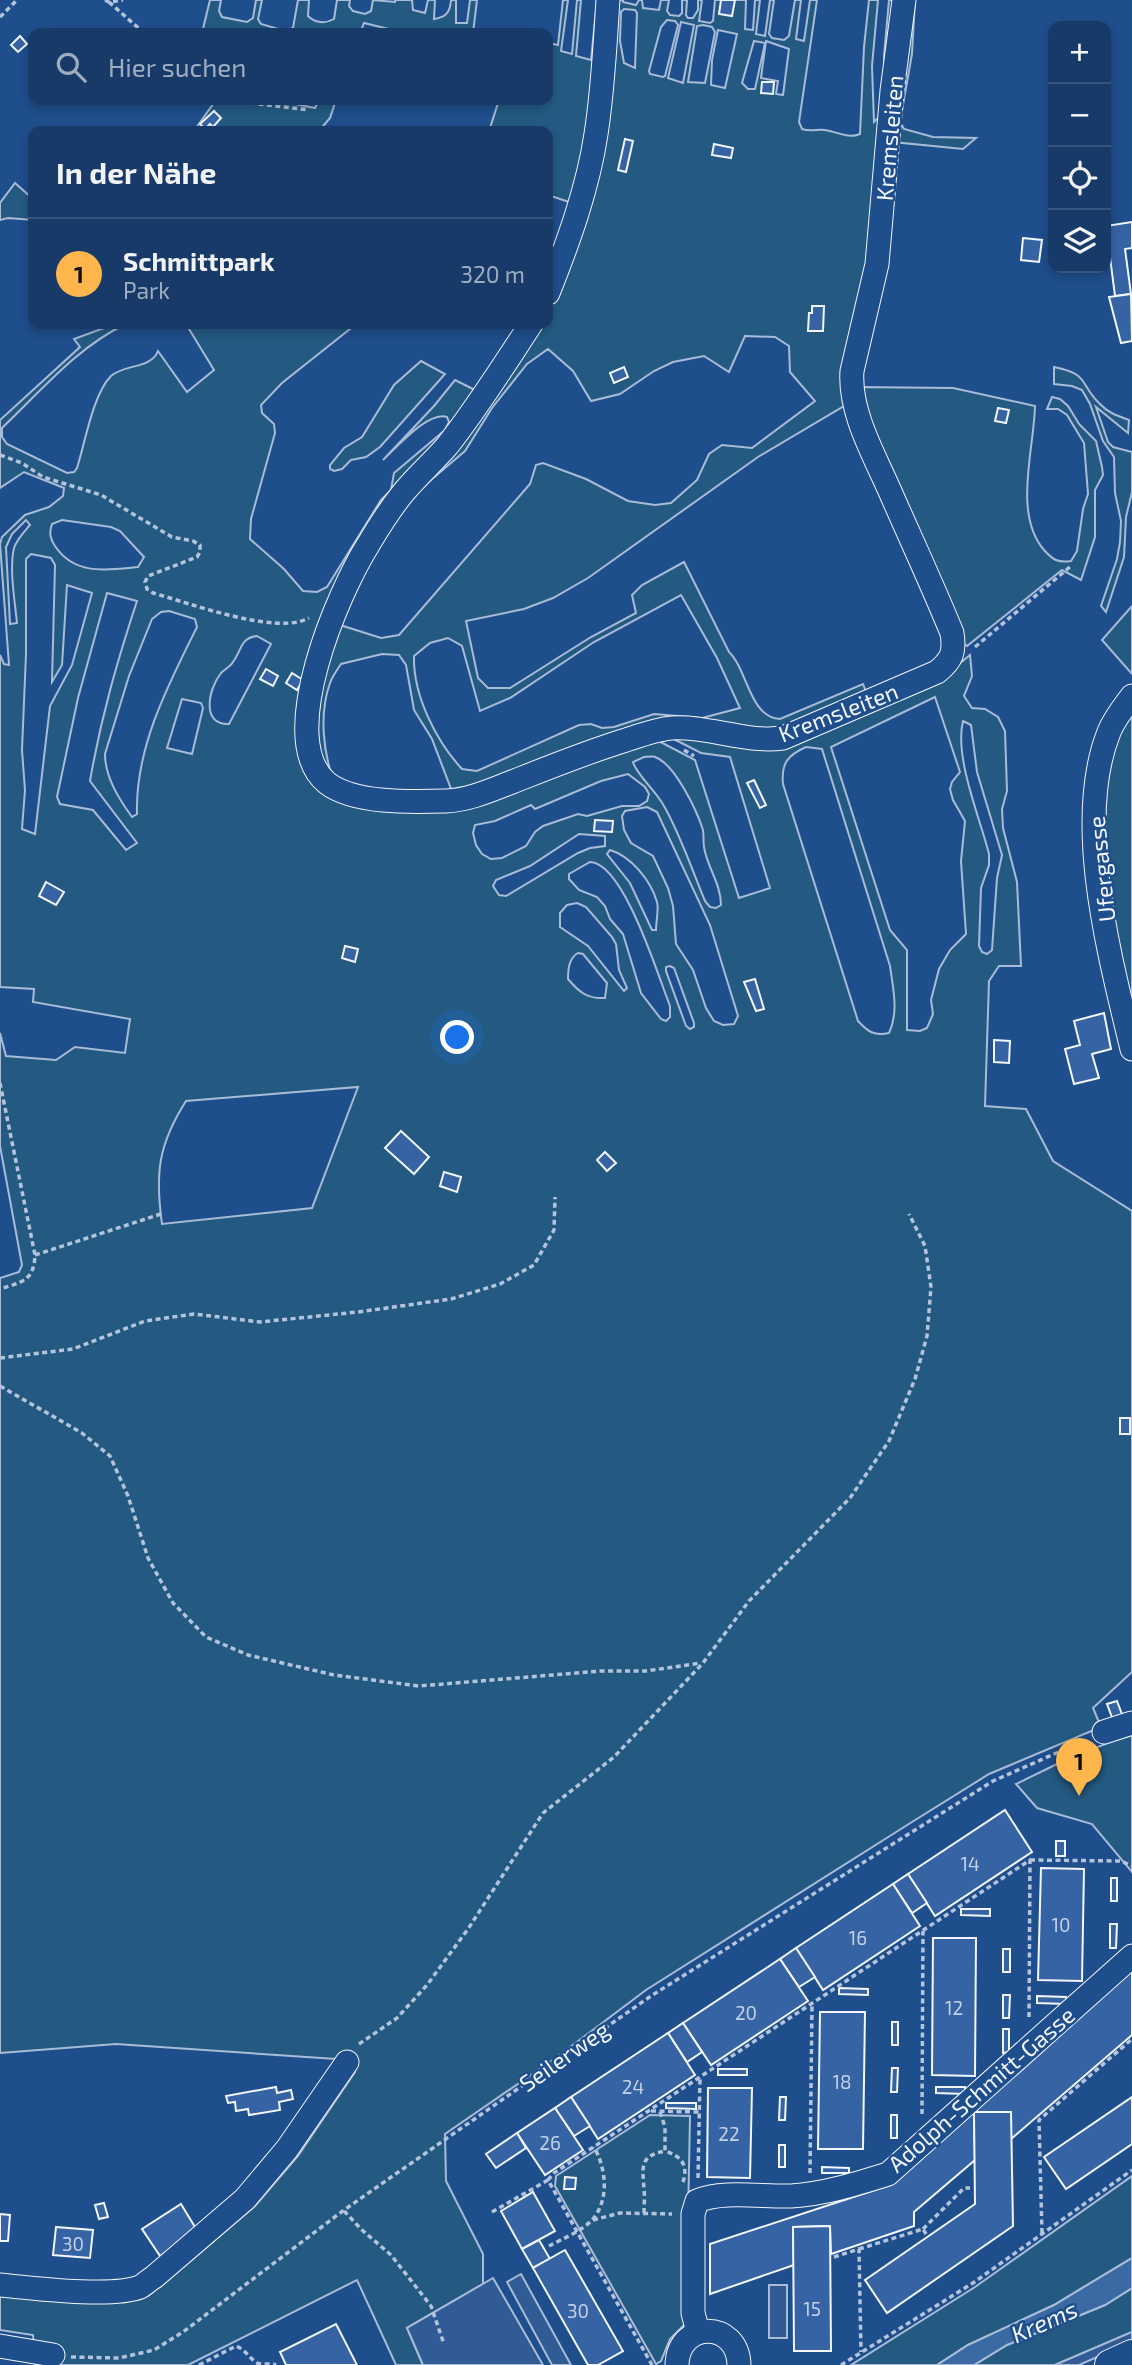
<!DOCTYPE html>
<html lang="de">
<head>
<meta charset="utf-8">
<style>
  body { margin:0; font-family:"Exo 2",sans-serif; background:#244571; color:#f1f3f6 }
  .controls { position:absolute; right:21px; top:21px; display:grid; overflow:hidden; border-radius:14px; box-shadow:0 4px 10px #0003 }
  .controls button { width:63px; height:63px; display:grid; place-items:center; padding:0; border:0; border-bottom:2px solid #36547d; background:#173a69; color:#f1f3f6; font:35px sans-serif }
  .you { position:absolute; left:458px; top:1038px; width:24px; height:24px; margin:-18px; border:5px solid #fff; border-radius:50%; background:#1a73e8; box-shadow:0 0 0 10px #1a73e833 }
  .badge { display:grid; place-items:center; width:46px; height:46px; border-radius:50%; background:#ffb74d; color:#111; font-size:23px; font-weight:700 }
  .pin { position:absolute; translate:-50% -58px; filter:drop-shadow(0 2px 4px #0008) }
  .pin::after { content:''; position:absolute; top:37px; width:24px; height:21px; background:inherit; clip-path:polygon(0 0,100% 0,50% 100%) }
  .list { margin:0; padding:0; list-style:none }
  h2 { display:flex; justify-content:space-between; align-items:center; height:91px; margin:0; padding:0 28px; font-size:30px }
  h2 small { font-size:23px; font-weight:400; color:#9eadc0 }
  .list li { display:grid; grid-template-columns:46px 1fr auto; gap:21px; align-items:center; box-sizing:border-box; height:112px; padding:0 28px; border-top:2px solid #36547d }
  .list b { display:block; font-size:26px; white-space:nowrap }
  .list p { margin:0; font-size:23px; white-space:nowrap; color:#9eadc0 }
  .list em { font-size:23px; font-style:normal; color:#9eadc0 }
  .icon { flex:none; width:38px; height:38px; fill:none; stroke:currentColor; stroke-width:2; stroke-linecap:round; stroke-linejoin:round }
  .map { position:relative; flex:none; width:1132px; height:2365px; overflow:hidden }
  .search { position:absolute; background:#173a69; box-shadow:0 4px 10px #0003; left:28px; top:28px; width:525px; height:77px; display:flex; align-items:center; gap:18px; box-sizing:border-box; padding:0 24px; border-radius:14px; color:#9eadc0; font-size:26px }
  .panel { position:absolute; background:#173a69; box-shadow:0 4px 10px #0003; left:28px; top:126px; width:525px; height:203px; border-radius:14px }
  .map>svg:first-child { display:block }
  .green { fill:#245a82; stroke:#a8bbd7; stroke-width:2; fill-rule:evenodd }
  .parking { fill:#305b95; stroke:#a8bbd7; stroke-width:2 }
  .water { fill:#3b69a3; stroke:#a8bbd7; stroke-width:2 }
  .building { fill:#3563a3; stroke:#f2f6ff; stroke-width:2 }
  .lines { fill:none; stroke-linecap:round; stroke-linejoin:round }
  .minor-casing { stroke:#f2f6ff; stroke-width:25 }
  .major-casing { stroke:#f2f6ff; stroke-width:32 }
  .path { stroke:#b3c4dc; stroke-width:3.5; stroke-dasharray:5 3.5; stroke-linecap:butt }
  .minor { stroke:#1f4e8c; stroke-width:23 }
  .major { stroke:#1f4e8c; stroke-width:30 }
  .labels { text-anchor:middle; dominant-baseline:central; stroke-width:5; stroke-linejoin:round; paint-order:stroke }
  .number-label { font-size:19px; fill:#c3d1e8 }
  .street-label { font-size:23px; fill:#f2f6ff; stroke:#1f4e8c }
  .water-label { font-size:24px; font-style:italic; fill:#f2f6ff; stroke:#1f4e8c }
</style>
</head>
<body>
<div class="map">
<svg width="1132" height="2365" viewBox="0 0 1132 2365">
  <rect width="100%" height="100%" fill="#1f4e8c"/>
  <g class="green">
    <path d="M210,0H221L219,11L222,17L247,22L253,18L256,0H262L258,19L261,24L285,31L293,28L298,0H309L308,16C315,23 325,24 334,19L337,0H350L349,6L353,11L365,14L371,11L373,0L395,2V0H412L413,10L425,13L428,0H435L434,19C446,17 450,13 451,0H456V23H467L470,0H477L473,33H405L364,23L360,33H235L218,29L216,33H202Z"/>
    <polygon points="563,0 568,0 561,51 572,54 577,0 581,0 576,56 591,60 597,0 590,133 572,203 548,195 548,131 489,131 499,100 548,100 548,43 558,45"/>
    <path d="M612,0H623V2L636,5L639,0H642L643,8L659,10L661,0H669L667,11L670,15L679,16L682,13V0H687L686,15L688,18H693L698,10V0H702L699,21L710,23L713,21L715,0H746L745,29L753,30L755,0H760L756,34L765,36L770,0H774L769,34L772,38L784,40L789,36L795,0H801L796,39L804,41L810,0H817L799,122L802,129C811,132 816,129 825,130C838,132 848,139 860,134L864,47L869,0H878L872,66L874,122L885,111L884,56L889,0H898C883,103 885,208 859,309C851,340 836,372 849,403L758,457L588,578L553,598L524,609L466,621L478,678L488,688H510L591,637L636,613L632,595L642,585L684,562L729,652C748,670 749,717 780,719L863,684L868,697C835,711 799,733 762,734C724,734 690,718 651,727C583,742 521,780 453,794L432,739L414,710L406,665L399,655L382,654L341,664C337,670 332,677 330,683C319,714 323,752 334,782C313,768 311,737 313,714C321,637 359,559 406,497C418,480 435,466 449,450C461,435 471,418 482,402C501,376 520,351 537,324H548C548,298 558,282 567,258C578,230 586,200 593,170C608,115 609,57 612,0ZM624,9L635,10L637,13L635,68L624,63L620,41L621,12ZM667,20L675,21L678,25L665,76L663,77L650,74L649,71L661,27ZM681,22L694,25L683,83L668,78ZM703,25L712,27L715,32L705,83L688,82L697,26ZM718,30L737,34L725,88L711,85L712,60ZM754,41L765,43L755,89H748L742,83ZM766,41L789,49L783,95L776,94L778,81L761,78ZM745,336L775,337L789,346L790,372L815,401L752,448L722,445L709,454L697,480L671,503L655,505L628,501L586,479L543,463L536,465L530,484L399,635L381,638L340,625L347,605L368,566L391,527L412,496L465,451L492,408L527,364L548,349L573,371L591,401L620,394L654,371L673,362L704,356L729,372ZM681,595L717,658L740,708L702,718L654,714L614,727L602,728L591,724L579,725L477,771L462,769C436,741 413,695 414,656L430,643L448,638L462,646L480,711L510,698L594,642Z"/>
    <polygon points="915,0 912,54 900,122 904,129 933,137 976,138 963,149 893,142"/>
    <polygon points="216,100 290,103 315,108 319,100 336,100 330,118 319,131 194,131"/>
    <polygon points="15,183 33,199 33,220 8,218 0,220 0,203"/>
    <path d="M115,324H126C77,347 41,391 2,428V437L7,444L67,473L74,472L77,468C85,443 93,394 111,376C124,364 151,369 158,351L187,392L214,370L186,324L355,325L282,383L261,405L262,413L274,424L275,433L251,519L250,539L284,569L303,591L317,592L327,587L381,500L391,490L394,473L445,430L449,422L447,417C428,411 397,447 383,460L434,406L455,380L477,391L334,598L310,771L422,807L655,739L695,760L739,898L770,888L730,757L701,753L662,733L748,745L943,677L970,655L972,676L964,696L972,708L985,709L998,717L1005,731L1007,791L1002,809L1003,828L1017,882L1021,966H999L989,981L985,1106L1026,1109L1053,1161L1132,1211V1672L1093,1708L1101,1727L989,1774L912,1822L646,1990L557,2057L445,2134L446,2181L483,2254V2284L407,2328L423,2365H396L357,2280L188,2365H35L33,2335L0,2330V2294L160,2287L255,2206L298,2156L355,2072L336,2059L116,2044L0,2053V1278L19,1272L22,1265L0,1146V1033L6,1056L56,1060L75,1047L125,1053L130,1019L33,1002L34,989L0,987V655L4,664L9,665L0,544L2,537L25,515L49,507L63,496L64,488L24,472L0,488V420L80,347L74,339ZM26,520L30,525C24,532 17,539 14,548C9,569 15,602 17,623L10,624L6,547L12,534ZM62,520L111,527L120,531L144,557L138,567C107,570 75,576 55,546C50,538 49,533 52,524ZM31,554L51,558L55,565L52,682L62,665L67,585L92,593L72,665L50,706L35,834L22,829L25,790L22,750L26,654V559ZM107,593L137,601C117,662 101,717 90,781L137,843L126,850L93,810L60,804L57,797L78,698ZM169,611L195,619L197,627C168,685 135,748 137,814L132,817C119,799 105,777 105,754L129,676L152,619L161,612ZM257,636L271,644L229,724C200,725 209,688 221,673C225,669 230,667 233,662C242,650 240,638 257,636ZM935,697L960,772L952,782L950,789L953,800L965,821L961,861L966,934L950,950L939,969L931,1000L933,1014L927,1028L920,1031L907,1030V950L890,930L831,747ZM182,699L201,703L203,708L192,754L167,748ZM963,721L971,725L977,772L1002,855L997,878L992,950L987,954L982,952L979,946L981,888L989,865V854C980,818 954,757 963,721ZM806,747L822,749L890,966C893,988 899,1012 889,1033C874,1036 868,1032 858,1021L783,784C781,763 788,755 806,747ZM644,757C646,757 654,756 655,757C675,764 697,811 703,830C704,836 703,841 704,847C707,867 721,884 721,905L716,908L710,907L705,901C692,870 681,836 664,806C657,792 636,774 633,762ZM628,774L645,787L649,794L647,801L639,806H622L587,816L578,814L543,826L535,832L526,846L502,858L491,859L482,854L476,845L473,833L475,825L495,821L531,805L535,809L601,781ZM647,807L657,812L710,925L738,1016L734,1024L723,1025L714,1021L706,1008L693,970L676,944L673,906L668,888L653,856L631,843L624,830L622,816L625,811ZM579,834L605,836V846L590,848L578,853L506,896L499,895L493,886L496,880L530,866ZM610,850C631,856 651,881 657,902C659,910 656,921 656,930H652L630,883L607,854ZM590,862C624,863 658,976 670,1006V1017L666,1021L661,1019L641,993L623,934L610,919L605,906L597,897L579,890L569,879V874ZM577,903L586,907L612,937L616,944L619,970L627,988L624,991L588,946L560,927V913L567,905ZM578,953L583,954L607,983L605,998C587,999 579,992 568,979C568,969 569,958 578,953ZM670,966L674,968L694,1023V1027L690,1029L686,1026L666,971V967ZM358,1087L312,1208L162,1224C155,1174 158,1145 186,1101Z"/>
    <polygon points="421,361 445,374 380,447 366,457 351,460 342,469 334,471 330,469 330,465 344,448 362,437 394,385"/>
    <path d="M1054,367C1090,374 1079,384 1100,404C1108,413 1118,416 1129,420L1128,433L1096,407L1108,442L1113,447L1132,452V492L1126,517L1124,557L1106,612L1101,606L1117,559L1120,542L1121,521L1115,493L1114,457L1103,441L1090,404L1082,390L1072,386L1054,384Z"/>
    <path d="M857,387L953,388L1035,406C1034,450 1013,514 1044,550C1053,560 1058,563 1071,561L1077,551L1083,509L1088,494L1084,443L1067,415L1058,409H1047L1052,397L1060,399L1068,406L1079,424L1096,441L1102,467L1103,475L1095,490V537L1081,580L1062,570L967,646L961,643Z"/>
    <polygon points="1132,606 1132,674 1102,640"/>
    <path d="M1132,713V1015C1116,933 1086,815 1117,735C1121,727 1127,720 1132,713Z"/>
    <polygon points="1132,1733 1132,1872 1092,1824 1037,1808 1016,1784 1059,1763"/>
    <polygon points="650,2115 690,2116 686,2323 670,2339 661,2361 656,2364 555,2186 556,2176"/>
    <polygon points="1132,2176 1132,2258 1054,2305 968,2345 937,2365 851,2365 975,2287"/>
    <polygon points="1132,2288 1132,2332 1055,2365 974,2365 1007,2345 1105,2305"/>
  </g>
  <g class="parking">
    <polygon points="521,2274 571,2365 552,2365 507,2282"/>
    <polygon points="493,2278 543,2365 423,2365 407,2328"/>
    <rect x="769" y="2285" width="18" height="53"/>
    <polygon points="1132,2332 1132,2342 1079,2365 1055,2365"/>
  </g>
  <polygon class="water" points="1132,2258 1132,2288 1105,2305 1007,2345 974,2365 937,2365 968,2345 1054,2305"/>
  <g class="building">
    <polygon points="721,0 735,0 732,16 719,14"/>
    <polygon points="20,36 27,44 18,52 11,45"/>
    <polygon points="762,82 774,82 773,94 761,93"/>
    <polygon points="214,111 221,118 213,127 210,124 205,129 200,124"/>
    <polygon points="625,139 633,141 626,172 618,170"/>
    <polygon points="714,144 733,148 731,158 712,155"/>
    <polygon points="1132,222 1132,248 1125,249 1131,294 1115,296 1106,226"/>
    <polygon points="1023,238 1042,240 1039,262 1021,260"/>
    <polygon points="1131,294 1132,341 1121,343 1109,297"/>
    <polygon points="812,306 824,306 823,331 808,331 809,313 812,313"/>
    <polygon points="624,367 628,377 614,383 610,373"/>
    <polygon points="998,408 1009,410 1006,423 995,421"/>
    <polygon points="266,669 278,676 273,686 260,679"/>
    <polygon points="292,673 303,680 297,690 286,683"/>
    <polygon points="754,780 766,805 760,808 747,783"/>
    <polygon points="595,820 613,821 612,832 594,831"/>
    <polygon points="46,882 64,892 56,905 39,896"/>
    <polygon points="345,946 358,949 355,962 342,958"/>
    <polygon points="755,979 764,1009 756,1011 744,982"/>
    <polygon points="1104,1013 1111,1049 1092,1054 1099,1078 1074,1084 1065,1049 1080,1045 1074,1021"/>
    <polygon points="994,1040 1010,1041 1009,1063 994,1062"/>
    <polygon points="401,1131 429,1157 414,1174 385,1148"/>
    <polygon points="605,1152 616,1163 607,1171 597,1160"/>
    <polygon points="444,1172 461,1177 457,1192 440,1186"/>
    <rect x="1120" y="1418" width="10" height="16"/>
    <polygon points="1117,1701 1123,1717 1113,1720 1107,1704"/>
    <polygon points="1078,1756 1083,1767 1067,1774 1063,1763"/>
    <polygon points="1005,1810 1032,1852 935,1916 908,1874"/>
    <rect x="1056" y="1841" width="9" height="15"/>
    <polygon points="1041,1868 1084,1869 1082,1981 1038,1980"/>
    <polygon points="908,1874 927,1903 912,1913 893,1884"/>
    <rect x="1111" y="1878" width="6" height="23"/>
    <polygon points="893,1884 920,1926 823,1990 796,1948"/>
    <polygon points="961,1909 990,1909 990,1916 961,1915"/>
    <polygon points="1110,1924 1117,1924 1116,1948 1110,1948"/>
    <polygon points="933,1938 976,1938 975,2076 932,2075"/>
    <polygon points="796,1948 815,1977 799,1987 780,1959"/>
    <rect x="1003" y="1949" width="7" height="23"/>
    <polygon points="780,1959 808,2001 711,2065 683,2023"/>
    <polygon points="1132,1970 1132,2035 1011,2139 1011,2112 974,2112 975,2160 914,2212 914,2226 831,2254 830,2226 793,2227 794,2265 710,2294 710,2244 890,2185"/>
    <polygon points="839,1988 868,1989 868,1995 839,1994"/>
    <polygon points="1003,1995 1010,1995 1009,2018 1003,2018"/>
    <polygon points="1037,1996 1066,1997 1066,2004 1037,2003"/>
    <polygon points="820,2012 865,2012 863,2149 818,2149"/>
    <rect x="892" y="2022" width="6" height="23"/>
    <polygon points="683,2023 702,2052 687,2062 668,2033"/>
    <polygon points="1003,2029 1009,2029 1009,2052 1003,2053"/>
    <polygon points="668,2033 695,2075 598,2139 571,2097"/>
    <polygon points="892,2068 898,2068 897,2092 891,2092"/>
    <rect x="718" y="2069" width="29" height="6"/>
    <polygon points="276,2087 277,2093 291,2090 293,2099 279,2102 280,2110 249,2115 248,2109 236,2111 235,2102 228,2103 226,2096"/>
    <polygon points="936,2087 965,2087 965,2094 936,2093"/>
    <polygon points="708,2088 752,2088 750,2178 707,2177"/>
    <polygon points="571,2097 590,2126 574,2136 555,2108"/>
    <polygon points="780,2097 786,2097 785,2120 779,2120"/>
    <polygon points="1132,2097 1132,2144 1066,2189 1044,2157"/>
    <polygon points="666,2103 696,2103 696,2109 666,2108"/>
    <polygon points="555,2108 583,2150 545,2175 517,2133"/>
    <polygon points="974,2112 1011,2112 1013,2226 887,2313 865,2280 975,2204"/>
    <rect x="891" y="2115" width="6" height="23"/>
    <polygon points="517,2133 526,2148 496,2168 486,2154"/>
    <rect x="779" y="2145" width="6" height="22"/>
    <polygon points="822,2167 849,2168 849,2173 822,2173"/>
    <polygon points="565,2177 576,2178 575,2189 564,2189"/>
    <polygon points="533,2192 555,2231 522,2249 501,2211"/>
    <polygon points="104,2203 108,2217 99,2219 95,2205"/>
    <polygon points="181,2204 198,2232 160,2256 142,2229"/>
    <polygon points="0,2214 10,2215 8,2241 0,2241"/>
    <polygon points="830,2226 831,2351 794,2351 793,2227"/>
    <polygon points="56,2227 93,2230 90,2258 53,2255"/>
    <polygon points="539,2240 550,2259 533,2268 522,2249"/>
    <polygon points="565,2250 623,2351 598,2365 588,2365 533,2268"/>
    <polygon points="336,2324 357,2365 286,2365 280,2352"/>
  </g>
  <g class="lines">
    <g class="minor-casing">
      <g id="minor">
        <path d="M548,293C568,243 588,188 596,134C603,90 605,44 608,0"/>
        <path d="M531,324C504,365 477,408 447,446C433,462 417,476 403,493C390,509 378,528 368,545C339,591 274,739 327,783C354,804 412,802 446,801C469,800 491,790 512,782C550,767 587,752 626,740C641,735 657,729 672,728C710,726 745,743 783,738L937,672C952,660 955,652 952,633C932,584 910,537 889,489C873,453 849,411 852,371L877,264L892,91L904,0"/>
        <path d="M1132,696C1124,707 1114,719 1109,732C1073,822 1110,957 1132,1049"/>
        <polyline points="1104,1732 1132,1723"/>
        <path d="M0,2285C32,2288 112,2298 140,2287C144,2285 149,2280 154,2277L245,2199L287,2149L347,2062"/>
        <path d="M698,2332L693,2313V2214L697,2201C722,2190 763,2197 791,2196C824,2194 856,2184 888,2174L1132,1956"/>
        <polyline points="0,2346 53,2355"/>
        <path d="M677,2365C678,2320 738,2320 739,2365"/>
      </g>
    </g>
    <g class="major-casing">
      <polyline id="major" points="1110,2365 1132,2355"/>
    </g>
    <g class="path">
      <polyline points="105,0 109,2 123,0"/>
      <polyline points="109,2 144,33"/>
      <polyline points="0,17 17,0"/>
      <polyline points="242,100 251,103 309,110"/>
      <path d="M0,455L22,463L43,477L101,495L172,537L193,541L200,545V552L197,557L148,576L145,582L147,589L153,593C189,603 277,636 309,618"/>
      <polyline points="975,647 1071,566"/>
      <polyline points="684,750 694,756"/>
      <path d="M0,1083L35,1255C34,1281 22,1282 0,1289"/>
      <polyline points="35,1255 164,1213"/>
      <polyline points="0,1358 73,1349 145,1321 194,1314 260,1322 358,1312 451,1299 500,1284 534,1265 554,1230 555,1197"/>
      <polyline points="0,1386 82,1433 110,1456 128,1496 148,1558 173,1603 206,1637 248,1655 334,1675 419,1686 601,1671 646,1671 701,1663"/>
      <polyline points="1030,1860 1121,1861 1132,1866"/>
      <polyline points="359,2044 397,2018 427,1985 468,1929 543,1813 614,1757 703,1663 749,1601 850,1498 889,1441 915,1379 927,1336 931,1287 925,1246 909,1214"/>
      <polyline points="651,2111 699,2112"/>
      <path d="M660,2112L665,2127V2151C683,2157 689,2166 682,2185"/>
      <polyline points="922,2114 923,1931"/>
      <polyline points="810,2173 812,2004"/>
      <polyline points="698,2178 700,2078"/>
      <polyline points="548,2180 554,2173 1030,1860 1029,2020"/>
      <polyline points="344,2211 362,2230 391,2255 431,2306 444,2344"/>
      <polyline points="492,2212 548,2180 652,2365"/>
      <path d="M644,2213C644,2205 645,2197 644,2190C643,2168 638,2156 665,2151"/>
      <polyline points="593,2220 620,2213 672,2214"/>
      <polyline points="923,2229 964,2188 970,2188"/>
      <polyline points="1042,2233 1039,2120 1132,2039"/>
      <path d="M549,2246C562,2239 582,2231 592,2220C610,2200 606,2168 594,2147"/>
      <polyline points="859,2249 923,2229 926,2234"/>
      <polyline points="834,2257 859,2249 861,2352"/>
      <polyline points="71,2357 119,2358 154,2350 183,2332 344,2210 651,1996 993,1781 1086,1740"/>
      <path d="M199,2365L236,2346C246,2350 249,2358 257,2363C262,2365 270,2363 276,2365"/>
      <polyline points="841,2365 973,2283 1132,2170"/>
    </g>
    <use href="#minor" class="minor"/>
    <use href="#major" class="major"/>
  </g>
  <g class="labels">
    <g class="number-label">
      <text x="970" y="1863">14</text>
      <text x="1061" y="1924">10</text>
      <text x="858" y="1937">16</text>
      <text x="954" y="2007">12</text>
      <text x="746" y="2012">20</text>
      <text x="842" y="2081">18</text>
      <text x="633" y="2086">24</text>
      <text x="729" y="2133">22</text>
      <text x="550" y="2142">26</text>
      <text x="73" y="2243">30</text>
      <text x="812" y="2308">15</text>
      <text x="578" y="2310">30</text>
    </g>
    <g class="street-label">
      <text transform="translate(889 138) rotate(-85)">Kremsleiten</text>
      <text transform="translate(838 712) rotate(-21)">Kremsleiten</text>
      <text transform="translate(1101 869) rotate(-96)">Ufergasse</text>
      <text transform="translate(564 2056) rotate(-35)">Seilerweg</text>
      <text transform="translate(981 2089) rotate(-41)">Adolph-Schmitt-Gasse</text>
    </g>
    <g class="water-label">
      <text transform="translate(1044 2321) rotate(-24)">Krems</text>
    </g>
  </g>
</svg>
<div class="controls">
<button>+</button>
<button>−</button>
<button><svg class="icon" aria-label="locate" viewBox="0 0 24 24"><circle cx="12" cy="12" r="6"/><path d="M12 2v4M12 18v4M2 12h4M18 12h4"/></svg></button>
<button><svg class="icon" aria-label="layers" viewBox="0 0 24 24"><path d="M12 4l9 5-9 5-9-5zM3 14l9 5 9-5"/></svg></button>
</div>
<div class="you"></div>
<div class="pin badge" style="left:1079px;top:1796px">1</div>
<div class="search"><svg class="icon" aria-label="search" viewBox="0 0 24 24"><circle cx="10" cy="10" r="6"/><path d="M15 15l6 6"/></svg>Hier suchen</div>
<section class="panel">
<h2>In der Nähe<small></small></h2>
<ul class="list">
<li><span class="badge">1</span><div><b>Schmittpark</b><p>Park</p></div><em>320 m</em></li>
</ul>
</section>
</div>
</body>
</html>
